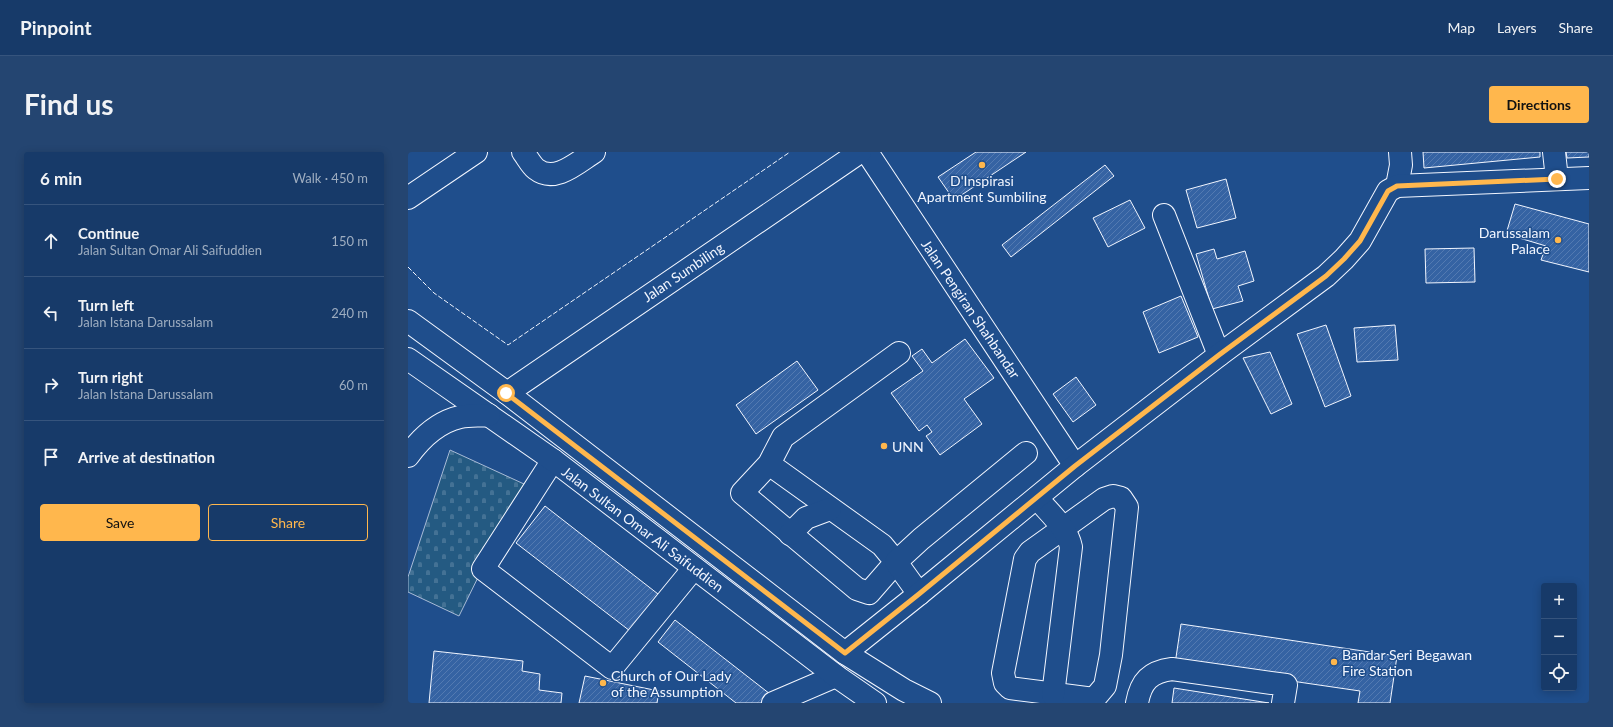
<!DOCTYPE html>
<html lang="en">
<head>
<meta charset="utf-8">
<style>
  body { margin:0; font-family:Lato,sans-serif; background:#244571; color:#f1f3f6 }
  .controls { position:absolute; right:12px; bottom:12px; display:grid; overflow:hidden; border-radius:4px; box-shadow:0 2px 10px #0003 }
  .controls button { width:36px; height:36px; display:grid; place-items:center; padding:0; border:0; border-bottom:1px solid #36547d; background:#173a69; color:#f1f3f6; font:20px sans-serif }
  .stop { position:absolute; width:12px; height:12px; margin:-9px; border:3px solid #ffb74d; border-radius:50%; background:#fff }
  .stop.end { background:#ffb74d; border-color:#fff; box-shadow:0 1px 4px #0008 }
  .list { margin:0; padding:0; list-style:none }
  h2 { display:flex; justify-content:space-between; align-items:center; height:52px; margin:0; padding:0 16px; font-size:17px }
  h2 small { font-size:13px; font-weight:400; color:#9eadc0 }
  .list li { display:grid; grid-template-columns:26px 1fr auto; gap:12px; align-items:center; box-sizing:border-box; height:72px; padding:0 16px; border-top:1px solid #36547d }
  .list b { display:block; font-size:15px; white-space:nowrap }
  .list p { margin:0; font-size:13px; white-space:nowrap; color:#9eadc0 }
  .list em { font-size:13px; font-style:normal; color:#9eadc0 }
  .actions { display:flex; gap:8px; padding:12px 16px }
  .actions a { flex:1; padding:9px 0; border:1px solid #ffb74d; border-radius:4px; text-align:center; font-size:14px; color:#ffb74d }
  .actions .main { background:#ffb74d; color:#111 }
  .icon { flex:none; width:22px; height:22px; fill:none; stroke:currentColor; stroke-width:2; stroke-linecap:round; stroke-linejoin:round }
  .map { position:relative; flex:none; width:1181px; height:551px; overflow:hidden; border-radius:4px }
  header { display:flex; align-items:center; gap:24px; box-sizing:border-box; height:56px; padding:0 20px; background:#173a69; border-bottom:1px solid #36547d }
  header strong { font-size:19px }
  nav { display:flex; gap:22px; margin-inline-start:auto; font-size:14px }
  .intro { display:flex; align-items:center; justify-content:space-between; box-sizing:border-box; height:96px; padding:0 24px }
  h1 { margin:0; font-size:28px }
  .button { padding:10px 18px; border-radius:4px; background:#ffb74d; color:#111; font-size:14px; font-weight:700 }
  main { display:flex; gap:24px; padding:0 24px }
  aside { flex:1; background:#173a69; border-radius:4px; box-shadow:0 2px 10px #0003 }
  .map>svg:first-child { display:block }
  .cemetery { fill:url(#cemetery-stones); stroke:#a8bbd7 }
  .building { fill:url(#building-hatch); stroke:#f2f6ff }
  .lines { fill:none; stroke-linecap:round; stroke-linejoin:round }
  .minor-casing { stroke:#f2f6ff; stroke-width:24 }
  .major-casing { stroke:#f2f6ff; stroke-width:24 }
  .minor { stroke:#1f4e8c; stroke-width:22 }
  .major { stroke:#1f4e8c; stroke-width:22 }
  .fence { stroke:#f2f6ff; stroke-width:1; stroke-dasharray:5 2; stroke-linecap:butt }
  .route { stroke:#ffb74d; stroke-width:5 }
  .poi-dot { fill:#ffb74d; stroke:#1f4e8c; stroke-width:1.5 }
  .labels { text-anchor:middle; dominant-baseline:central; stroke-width:3; stroke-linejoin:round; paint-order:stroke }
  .poi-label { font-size:14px; fill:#f2f6ff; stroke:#1f4e8c; text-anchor:start }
  .street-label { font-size:14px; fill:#f2f6ff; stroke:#1f4e8c }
</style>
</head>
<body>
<header>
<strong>Pinpoint</strong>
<nav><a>Map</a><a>Layers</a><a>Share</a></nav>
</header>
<div class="intro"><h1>Find us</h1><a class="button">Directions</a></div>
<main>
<aside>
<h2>6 min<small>Walk · 450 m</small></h2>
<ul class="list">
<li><svg class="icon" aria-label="ahead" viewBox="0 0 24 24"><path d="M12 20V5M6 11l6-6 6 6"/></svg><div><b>Continue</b><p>Jalan Sultan Omar Ali Saifuddien</p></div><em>150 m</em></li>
<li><svg class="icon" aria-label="left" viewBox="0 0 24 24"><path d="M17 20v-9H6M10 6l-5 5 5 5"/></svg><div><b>Turn left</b><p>Jalan Istana Darussalam</p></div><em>240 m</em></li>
<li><svg class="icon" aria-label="right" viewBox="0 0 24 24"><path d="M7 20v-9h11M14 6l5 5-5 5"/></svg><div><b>Turn right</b><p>Jalan Istana Darussalam</p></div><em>60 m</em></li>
<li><svg class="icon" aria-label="arrive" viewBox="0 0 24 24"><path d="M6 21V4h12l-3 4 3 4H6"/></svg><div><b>Arrive at destination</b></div></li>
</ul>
<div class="actions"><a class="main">Save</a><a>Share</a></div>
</aside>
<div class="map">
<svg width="1181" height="551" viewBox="0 0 1181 551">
  <defs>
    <pattern id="cemetery-stones" width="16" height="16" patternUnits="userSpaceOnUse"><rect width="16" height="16" fill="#245a82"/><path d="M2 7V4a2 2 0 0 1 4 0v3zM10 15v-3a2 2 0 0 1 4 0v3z" fill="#447295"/></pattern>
    <pattern id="building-hatch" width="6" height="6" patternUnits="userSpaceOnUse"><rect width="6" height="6" fill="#3563a3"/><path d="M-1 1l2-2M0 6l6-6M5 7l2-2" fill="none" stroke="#537ab1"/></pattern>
  </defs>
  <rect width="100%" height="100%" fill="#1f4e8c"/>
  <polygon class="cemetery" points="42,298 116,332 51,464 0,440 0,425"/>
  <g class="building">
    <polygon points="568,0 618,0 546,48 530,25"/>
    <polygon points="1015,0 1132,0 1132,5 1016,16"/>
    <polygon points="1158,0 1181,0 1181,5 1159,6"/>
    <polygon points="697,13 706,24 603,105 594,93"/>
    <polygon points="818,27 828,66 789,76 778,38"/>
    <polygon points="722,48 737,76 700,95 685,66"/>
    <polygon points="1107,52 1181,72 1181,120 1133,108 1138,94 1098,82"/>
    <polygon points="1066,96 1067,130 1018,131 1017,97"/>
    <polygon points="806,97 809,107 837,99 846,129 830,134 835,149 804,157 788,102"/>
    <polygon points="773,144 790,185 751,201 735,160"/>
    <polygon points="918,173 943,244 917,255 889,182"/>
    <polygon points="987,173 990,208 949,210 946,176"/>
    <polygon points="557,187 586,226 556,247 574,272 532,303 518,284 524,280 519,273 511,279 483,241 515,219 504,204 514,197 524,211"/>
    <polygon points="862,200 884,252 863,262 835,206"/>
    <polygon points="389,209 410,238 348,282 328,253"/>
    <polygon points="668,225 688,253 665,270 645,242"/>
    <polygon points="137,354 250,442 222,479 108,391"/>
    <polygon points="267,468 362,542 355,551 328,551 250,490"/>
    <polygon points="773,472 989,504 982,551 950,551 952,539 767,512"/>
    <polygon points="26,499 115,509 114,519 132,522 131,538 154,541 153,551 21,551"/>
    <polygon points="177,524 251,539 249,551 171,551"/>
    <polygon points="766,536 861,551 764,551"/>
  </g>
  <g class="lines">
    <g class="minor-casing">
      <g id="minor">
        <path d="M115,0C119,5 123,13 128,17C147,32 170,10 186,0"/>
        <polyline points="459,0 667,314"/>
        <polyline points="1146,0 1149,27"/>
        <polyline points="989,34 993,13 992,0"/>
        <polyline points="0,46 68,0"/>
        <polyline points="756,63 811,203"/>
        <polyline points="99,241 452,0"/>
        <polyline points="145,308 75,417 204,516 286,416"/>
        <polyline points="361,312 474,393 488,410 461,441 449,437 334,341 361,312 375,285 491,201"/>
        <polygon points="705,344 713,346 719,355 703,503 697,534 686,547 602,536 597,531 595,521 617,407 622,400 696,347"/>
        <path d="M629,346C641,361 659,375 663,395L645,543"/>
        <polyline points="382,382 398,366 422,357"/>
        <polyline points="511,442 488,410 513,387 618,301"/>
        <polyline points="437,501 511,442 667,314 811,203 918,124 936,107 952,89 980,39 989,34 1181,26"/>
        <polyline points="365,551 428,524"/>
        <path d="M729,551C733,529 742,520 764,517L878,533L875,551"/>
      </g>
    </g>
    <g class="major-casing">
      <g id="major">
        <polyline points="0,169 99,241 437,501 496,538 522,551"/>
        <polyline points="0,207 145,308 428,524 467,551"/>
        <path d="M0,304C13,286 30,270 52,265C61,263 72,264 81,263"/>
      </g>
    </g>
    <use href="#minor" class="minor"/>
    <use href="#major" class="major"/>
    <polyline class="fence" points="0,115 26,141 100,193 382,0"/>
  </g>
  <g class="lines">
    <polyline class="route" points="98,241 437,501 511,442 667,314 811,203 918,124 936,107 952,89 980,39 989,34 1149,27"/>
  </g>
  <g class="poi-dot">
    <circle cx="574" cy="13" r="4"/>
    <circle cx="1150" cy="88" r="4"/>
    <circle cx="476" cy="294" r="4"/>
    <circle cx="926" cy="510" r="4"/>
    <circle cx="195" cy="531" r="4"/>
  </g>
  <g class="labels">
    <g class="poi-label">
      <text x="574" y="28" text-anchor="middle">D'Inspirasi<tspan x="574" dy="16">Apartment Sumbiling</tspan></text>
      <text x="1142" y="80" text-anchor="end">Darussalam<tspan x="1142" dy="16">Palace</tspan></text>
      <text x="484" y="294">UNN</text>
      <text x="934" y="502">Bandar Seri Begawan<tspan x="934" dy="16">Fire Station</tspan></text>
      <text x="203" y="523">Church of Our Lady<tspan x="203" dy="16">of the Assumption</tspan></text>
    </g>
    <g class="street-label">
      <text transform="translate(275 120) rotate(-34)">Jalan Sumbiling</text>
      <text transform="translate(563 157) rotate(56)">Jalan Pengiran Shahbandar</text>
      <text transform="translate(235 377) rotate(37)">Jalan Sultan Omar Ali Saifuddien</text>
    </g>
  </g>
</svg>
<div class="controls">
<button>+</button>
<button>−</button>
<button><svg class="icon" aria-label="locate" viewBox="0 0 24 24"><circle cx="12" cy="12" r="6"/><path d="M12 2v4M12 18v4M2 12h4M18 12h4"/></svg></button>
</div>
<div class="stop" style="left:98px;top:241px"></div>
<div class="stop end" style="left:1149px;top:27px"></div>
</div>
</main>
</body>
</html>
